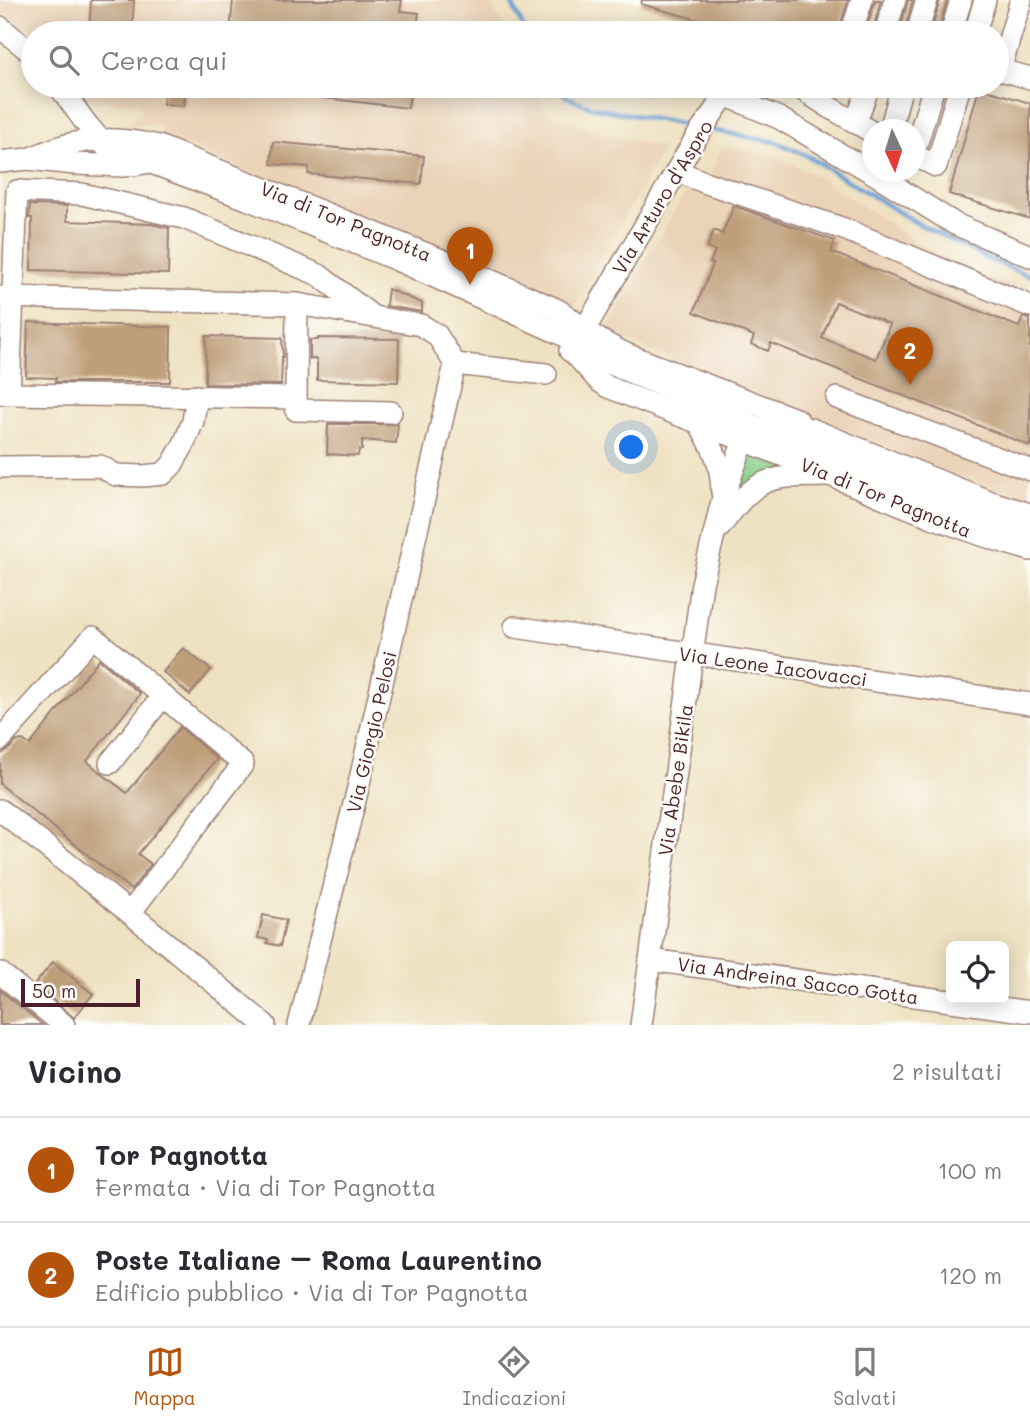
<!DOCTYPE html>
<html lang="it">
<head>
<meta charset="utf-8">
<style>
  body { margin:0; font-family:Mali,sans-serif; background:#f2f2f3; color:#2b2b33 }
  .controls { position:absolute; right:21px; bottom:21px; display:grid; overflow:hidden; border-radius:10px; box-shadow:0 4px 18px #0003 }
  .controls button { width:63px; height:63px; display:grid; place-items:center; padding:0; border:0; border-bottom:2px solid #e1e1e2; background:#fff; color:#2b2b33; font:35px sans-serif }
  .compass { position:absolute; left:862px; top:119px; width:63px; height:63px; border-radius:50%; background:#fff; box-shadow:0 4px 18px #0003; rotate:176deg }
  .scale { position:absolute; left:21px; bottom:18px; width:119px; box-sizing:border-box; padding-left:7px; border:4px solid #4a1f2b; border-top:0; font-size:19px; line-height:24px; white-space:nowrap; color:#4a1f2b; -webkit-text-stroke:5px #fdfcf7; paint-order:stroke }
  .you { position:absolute; left:632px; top:448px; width:24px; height:24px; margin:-18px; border:5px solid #fff; border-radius:50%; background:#1a73e8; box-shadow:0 0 0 10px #1a73e833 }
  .badge { display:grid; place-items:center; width:46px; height:46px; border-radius:50%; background:#b45309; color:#fff; font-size:23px; font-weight:700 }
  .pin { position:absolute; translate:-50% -58px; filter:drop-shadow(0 2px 4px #0008) }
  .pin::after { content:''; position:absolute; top:37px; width:24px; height:21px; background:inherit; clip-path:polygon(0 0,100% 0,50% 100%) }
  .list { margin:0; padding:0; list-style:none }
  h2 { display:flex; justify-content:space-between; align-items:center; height:91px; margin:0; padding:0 28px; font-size:30px }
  h2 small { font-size:23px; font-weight:400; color:#7c7c81 }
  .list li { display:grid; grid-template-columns:46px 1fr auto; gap:21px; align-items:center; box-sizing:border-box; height:105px; padding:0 28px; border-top:2px solid #e1e1e2 }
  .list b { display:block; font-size:26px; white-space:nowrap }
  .list p { margin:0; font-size:23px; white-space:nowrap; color:#7c7c81 }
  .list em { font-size:23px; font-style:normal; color:#7c7c81 }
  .icon { flex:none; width:38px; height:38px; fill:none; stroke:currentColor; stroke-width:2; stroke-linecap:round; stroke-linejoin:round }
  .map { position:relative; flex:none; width:1030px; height:1025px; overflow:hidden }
  .search { position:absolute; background:#fff; box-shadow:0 4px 18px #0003; left:21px; right:21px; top:21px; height:77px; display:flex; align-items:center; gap:18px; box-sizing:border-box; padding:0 24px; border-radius:38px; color:#7c7c81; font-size:26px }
  .sheet { height:301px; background:#fff }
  nav { display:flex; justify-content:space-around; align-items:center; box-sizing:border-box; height:98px; border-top:2px solid #e1e1e2; background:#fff; font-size:19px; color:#7c7c81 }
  nav a { display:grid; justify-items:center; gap:4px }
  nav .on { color:#b45309 }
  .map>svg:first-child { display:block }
  .built { fill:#ead3b7 }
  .green { fill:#85cd88; stroke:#68765a; stroke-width:2 }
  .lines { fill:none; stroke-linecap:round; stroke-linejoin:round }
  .stream { stroke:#659ed4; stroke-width:4.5 }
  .building { fill:#bf9f7a; fill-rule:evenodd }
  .minor-casing { stroke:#9c8076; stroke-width:24 }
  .minor { stroke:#fff; stroke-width:21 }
  .labels { text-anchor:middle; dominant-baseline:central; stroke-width:5; stroke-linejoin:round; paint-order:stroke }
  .street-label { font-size:19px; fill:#4a1f2b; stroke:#fdfcf7 }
</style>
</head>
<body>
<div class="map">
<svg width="1030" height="1025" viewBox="0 0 1030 1025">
  <rect width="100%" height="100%" fill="#fdfcf7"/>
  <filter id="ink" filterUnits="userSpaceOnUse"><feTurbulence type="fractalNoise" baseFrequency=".0143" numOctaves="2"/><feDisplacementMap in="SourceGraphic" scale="14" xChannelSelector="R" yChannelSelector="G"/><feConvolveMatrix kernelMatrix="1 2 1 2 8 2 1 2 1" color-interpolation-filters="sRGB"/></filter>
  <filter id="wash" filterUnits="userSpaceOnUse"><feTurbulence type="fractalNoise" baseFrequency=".00686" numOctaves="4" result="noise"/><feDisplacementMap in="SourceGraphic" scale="28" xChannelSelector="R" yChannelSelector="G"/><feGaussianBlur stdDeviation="1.57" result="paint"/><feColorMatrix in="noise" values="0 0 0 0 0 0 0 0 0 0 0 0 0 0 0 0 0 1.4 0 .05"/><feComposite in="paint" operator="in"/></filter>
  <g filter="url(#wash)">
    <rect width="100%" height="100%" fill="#efe2c2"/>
    <g class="built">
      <polygon points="0,0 489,0 507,33 39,33 0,14"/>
      <polygon points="80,86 534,86 547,112 595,132 663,148 574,306 160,135 161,126 127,124 142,110 137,104 85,99"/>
      <polygon points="722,146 776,156 818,177 940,257 1030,294 1030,498 1008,494 951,474 613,335 610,328 610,324 683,196 688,191 702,194"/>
    </g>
    <polygon class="green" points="752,454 791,468 735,495 749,456"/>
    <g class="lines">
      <g class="stream">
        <polyline points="510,0 526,33"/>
        <polyline points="554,86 567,97 591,107 696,127"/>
        <polyline points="711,130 776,142 806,155 915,222 986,258 1030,276"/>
      </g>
    </g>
    <g id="blocks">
      <g class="building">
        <polygon points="91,0 134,0 132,33 89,33"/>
        <polygon points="233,0 402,0 400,11 419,13 416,33 230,33"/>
        <polygon points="642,0 848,0 838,33 744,33 641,4"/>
        <polygon points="875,0 881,0 872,33 865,33"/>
        <polygon points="908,0 913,0 904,33 899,33"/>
        <polygon points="940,0 947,0 938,33 931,33"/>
        <polygon points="165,86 186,86 184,106 163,104"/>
        <polygon points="290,86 411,86 408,108 290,94"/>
        <polygon points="979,88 1030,103 1030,219 949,194"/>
        <polygon points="273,142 424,156 421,184 308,174 309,167 271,164"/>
        <polygon points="30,205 67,206 67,221 151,224 169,228 168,274 31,270 32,218 29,218"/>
        <path d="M734,206L835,241L831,252L1019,327L1023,317L1030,319V446L771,343L768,351L751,344L754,336L694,312L713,264L710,263L715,251L707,248L714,230L722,234ZM836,302L890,324L876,359L822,338Z"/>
        <polygon points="388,289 422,303 422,312 386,306"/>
        <polygon points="28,322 171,327 170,382 55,382 56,378 26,377"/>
        <polygon points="206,336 282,338 283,357 282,357 281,385 205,384"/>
        <polygon points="318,338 399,339 398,382 317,380 317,359 310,359 310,340 318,340"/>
        <polygon points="328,424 398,424 396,443 362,440 362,450 359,450 358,456 327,454"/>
        <polygon points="183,648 211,670 190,695 163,672"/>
        <polygon points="99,659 140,694 87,761 101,773 127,793 180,727 217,759 138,854 151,864 131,890 0,784 0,755 9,749 17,741 23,740 30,745"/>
        <polygon points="263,915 286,920 280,946 267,943 268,940 258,938"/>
        <polygon points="53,962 93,994 74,1018 35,984"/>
        <polygon points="0,990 43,1025 0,1025"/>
      </g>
    </g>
  </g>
  <g filter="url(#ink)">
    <use href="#blocks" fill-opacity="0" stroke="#9c8076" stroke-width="2"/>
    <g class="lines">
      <g class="minor-casing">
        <g id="minor">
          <polyline points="0,27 33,54"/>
          <polyline points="851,33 862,0"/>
          <polyline points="885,33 895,0"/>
          <polyline points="917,33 927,0"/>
          <polyline points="951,33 961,0"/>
          <polyline points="975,33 985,0"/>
          <polyline points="997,69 1030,78"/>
          <polyline points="1000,70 1021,0"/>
          <polyline points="59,86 85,122 107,148"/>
          <polyline points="703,86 725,95"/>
          <polyline points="797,86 829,107 872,132"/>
          <polyline points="856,122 869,86"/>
          <polyline points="890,130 902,86"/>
          <polyline points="100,140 125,153 247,199 397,260 561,334 577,343 591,355 759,428 985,517 1030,531"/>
          <polyline points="914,153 934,86"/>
          <polyline points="914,155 936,166 960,86"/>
          <path d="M28,159C42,154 56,147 70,144C100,137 129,139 158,146L469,271L556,309C567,315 575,323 585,330C598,340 612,347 626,354L798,420"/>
          <polyline points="0,162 28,159 75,164 123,166 144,163"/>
          <polyline points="677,171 704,182 844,229 1030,306"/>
          <polyline points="0,297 297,304 421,325 437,335 455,364"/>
          <polyline points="578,341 694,141 725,95 779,118 883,179 955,224 1030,256"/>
          <path d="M570,351L573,352L599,381L608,387C672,413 737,437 801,463C876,494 951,528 1030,550"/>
          <polyline points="0,393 9,394 17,191 82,194 184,218 319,275 372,316"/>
          <polyline points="9,394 296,398 297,304"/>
          <polyline points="296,398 296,410 391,412"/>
          <polyline points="837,398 1030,470"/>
          <path d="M699,423C714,450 721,461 722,492"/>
          <polyline points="0,467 100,466 116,475 143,476 163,474 172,465 184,444 193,421 197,396"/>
          <path d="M719,528C731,513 742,496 758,486C776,474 803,477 825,476"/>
          <polyline points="515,627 1030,704"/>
          <polyline points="0,740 93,637 163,696"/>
          <polyline points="110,763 163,696 243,764 130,913"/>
          <polyline points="0,810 130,913 265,1025"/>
          <polyline points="650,960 1030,1012"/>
          <polyline points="0,973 64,1025"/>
          <polyline points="299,1025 358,788 455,364 546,374"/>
          <path d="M641,1025L702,584L722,501L744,440C766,418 784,426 811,429L991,502L1030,514"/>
        </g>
      </g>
      <use href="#minor" class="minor"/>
    </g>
  </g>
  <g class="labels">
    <g class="street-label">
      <text transform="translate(662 197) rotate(-59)">Via Arturo d'Aspro</text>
      <text transform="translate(346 221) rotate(22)">Via di Tor Pagnotta</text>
      <text transform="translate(886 497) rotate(22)">Via di Tor Pagnotta</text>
      <text transform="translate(773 666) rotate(8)">Via Leone Iacovacci</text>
      <text transform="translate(371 732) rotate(-77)">Via Giorgio Pelosi</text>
      <text transform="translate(675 780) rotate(-82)">Via Abebe Bikila</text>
      <text transform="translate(798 980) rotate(8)">Via Andreina Sacco Gotta</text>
    </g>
  </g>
</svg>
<div class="controls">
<button><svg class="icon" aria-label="locate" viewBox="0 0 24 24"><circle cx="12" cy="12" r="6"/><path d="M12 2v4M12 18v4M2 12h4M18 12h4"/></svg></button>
</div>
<svg class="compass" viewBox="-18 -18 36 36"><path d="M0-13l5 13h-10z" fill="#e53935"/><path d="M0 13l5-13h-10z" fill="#7c7c81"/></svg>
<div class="scale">50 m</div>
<div class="you"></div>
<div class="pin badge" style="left:470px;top:285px">1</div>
<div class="pin badge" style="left:910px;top:385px">2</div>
<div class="search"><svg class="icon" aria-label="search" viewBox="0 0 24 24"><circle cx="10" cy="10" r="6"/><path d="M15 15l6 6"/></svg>Cerca qui</div>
</div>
<section class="sheet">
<h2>Vicino<small>2 risultati</small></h2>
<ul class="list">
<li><span class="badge">1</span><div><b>Tor Pagnotta</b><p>Fermata · Via di Tor Pagnotta</p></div><em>100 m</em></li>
<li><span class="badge">2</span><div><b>Poste Italiane – Roma Laurentino</b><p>Edificio pubblico · Via di Tor Pagnotta</p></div><em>120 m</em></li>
</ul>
</section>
<nav>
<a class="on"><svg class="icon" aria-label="map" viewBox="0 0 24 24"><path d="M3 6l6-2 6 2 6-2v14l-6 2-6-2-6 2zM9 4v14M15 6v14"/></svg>Mappa</a>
<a><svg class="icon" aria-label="directions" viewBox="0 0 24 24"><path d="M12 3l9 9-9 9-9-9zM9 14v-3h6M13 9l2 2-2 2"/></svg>Indicazioni</a>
<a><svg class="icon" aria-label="saved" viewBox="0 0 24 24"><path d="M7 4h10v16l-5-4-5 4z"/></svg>Salvati</a>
</nav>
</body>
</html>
